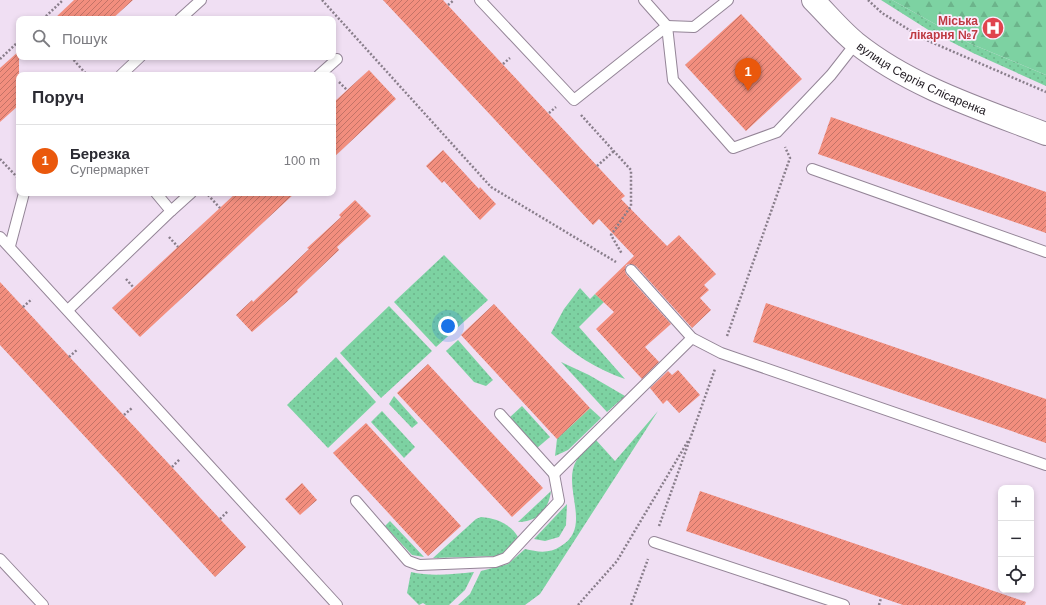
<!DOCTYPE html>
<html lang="uk">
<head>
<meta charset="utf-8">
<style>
  body { margin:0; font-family:Helvetica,sans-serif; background:#f2f2f3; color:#2b2b33 }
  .controls { position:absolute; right:12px; bottom:12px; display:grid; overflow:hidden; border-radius:8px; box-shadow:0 2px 6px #0003 }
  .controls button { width:36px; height:36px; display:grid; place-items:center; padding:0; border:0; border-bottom:1px solid #e1e1e2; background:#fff; color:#2b2b33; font:20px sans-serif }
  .you { position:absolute; left:448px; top:326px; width:14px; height:14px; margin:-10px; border:3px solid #fff; border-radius:50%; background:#1a73e8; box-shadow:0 0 0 6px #1a73e833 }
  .badge { display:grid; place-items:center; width:26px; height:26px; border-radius:50%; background:#ea580c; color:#fff; font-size:13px; font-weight:700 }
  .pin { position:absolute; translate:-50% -33px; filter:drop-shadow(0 1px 2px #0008) }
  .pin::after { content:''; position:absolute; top:21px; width:14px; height:12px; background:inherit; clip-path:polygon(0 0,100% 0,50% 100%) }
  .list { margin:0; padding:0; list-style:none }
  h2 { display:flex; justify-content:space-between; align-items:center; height:52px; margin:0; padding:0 16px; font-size:17px }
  h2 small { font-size:13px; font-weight:400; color:#7c7c81 }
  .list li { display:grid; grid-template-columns:26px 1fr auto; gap:12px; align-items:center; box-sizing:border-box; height:72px; padding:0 16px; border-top:1px solid #e1e1e2 }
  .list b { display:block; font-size:15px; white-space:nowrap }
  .list p { margin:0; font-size:13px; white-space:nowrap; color:#7c7c81 }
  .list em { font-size:13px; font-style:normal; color:#7c7c81 }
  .icon { flex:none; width:22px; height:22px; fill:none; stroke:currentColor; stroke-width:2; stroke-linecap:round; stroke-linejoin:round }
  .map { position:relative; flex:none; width:1046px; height:605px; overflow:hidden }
  .search { position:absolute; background:#fff; box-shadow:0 2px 6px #0003; left:16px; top:16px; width:320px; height:44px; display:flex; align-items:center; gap:10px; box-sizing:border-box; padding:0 14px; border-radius:8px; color:#7c7c81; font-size:15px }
  .panel { position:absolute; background:#fff; box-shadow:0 2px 6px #0003; left:16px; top:72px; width:320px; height:124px; border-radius:8px }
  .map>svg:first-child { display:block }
  .grass { fill:url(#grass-dots) }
  .forest { fill:url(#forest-firs) }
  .building { fill:url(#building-hatch) }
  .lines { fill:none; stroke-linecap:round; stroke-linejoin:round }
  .lane-casing { stroke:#948597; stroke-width:12 }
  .secondary-casing { stroke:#948597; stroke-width:24 }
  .path { stroke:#897e8b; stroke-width:2.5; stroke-dasharray:2 2; stroke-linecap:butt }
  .lane { stroke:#fff; stroke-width:10 }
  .secondary { stroke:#fff; stroke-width:22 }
  .labels { text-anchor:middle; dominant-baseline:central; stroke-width:3.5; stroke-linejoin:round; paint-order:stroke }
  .health-label { font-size:12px; font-weight:bold; fill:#be3a42; stroke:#fceefe; text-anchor:end }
  .street-label { font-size:12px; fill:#1e181f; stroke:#fceefe }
</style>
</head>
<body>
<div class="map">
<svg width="1046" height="605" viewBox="0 0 1046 605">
  <defs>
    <pattern id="grass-dots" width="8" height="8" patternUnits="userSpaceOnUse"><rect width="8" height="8" fill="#7dd2a2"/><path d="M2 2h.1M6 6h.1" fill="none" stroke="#6cb48b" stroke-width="1.8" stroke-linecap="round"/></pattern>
    <pattern id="forest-firs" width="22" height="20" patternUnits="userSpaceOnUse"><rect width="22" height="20" fill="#7dd2a2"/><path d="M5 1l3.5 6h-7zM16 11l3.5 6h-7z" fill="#6cb48b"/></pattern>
    <pattern id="building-hatch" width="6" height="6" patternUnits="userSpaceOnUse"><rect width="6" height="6" fill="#f28e7e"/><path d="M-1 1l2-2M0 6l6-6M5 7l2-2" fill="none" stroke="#c37367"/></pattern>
  </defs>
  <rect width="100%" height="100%" fill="#f0dff3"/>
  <g class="grass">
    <polygon points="881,0 892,0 969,43 1046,75 1046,86 973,53 930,31"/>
    <polygon points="444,255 488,300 436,347 394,302"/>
    <path d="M580,288L590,299L595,294L604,302L579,327L625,379C598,370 571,353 551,333L564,309Z"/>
    <polygon points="389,306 432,351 381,398 340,353"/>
    <polygon points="458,340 493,380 486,386 474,382 446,351"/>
    <polygon points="336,357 376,402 328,448 287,405"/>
    <polygon points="561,362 589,375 625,396 607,412"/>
    <polygon points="394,396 418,423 412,428 389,404"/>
    <polygon points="522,406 550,437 537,448 509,418"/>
    <polygon points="590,408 601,418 568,450 555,456 557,439"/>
    <polygon points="382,411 415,447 404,458 371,422"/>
    <path d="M658,411L540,594L525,605H458L470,594L481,571L508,564L525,549C538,552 549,554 561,546C590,529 567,495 573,469C576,456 587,449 596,440L615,461Z"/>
    <path d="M551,491C549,509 538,522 518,522Z"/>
    <polygon points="567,504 566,525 559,537 545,541 534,539"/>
    <path d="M481,517C496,518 510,524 518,537L505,552L497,556L433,558L476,519Z"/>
    <polygon points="390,521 424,557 412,555 385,526"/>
    <path d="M411,572C431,577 454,574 474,572L465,590L449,605H426L423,603L419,605L407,593Z"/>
  </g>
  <polygon class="forest" points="892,0 1046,0 1046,75 969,43"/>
  <g class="building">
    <polygon points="74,0 133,0 112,19 54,19"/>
    <polygon points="383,0 443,0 625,196 621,199 667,246 679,235 716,274 704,285 709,290 700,298 711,310 692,328 636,266 630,264 626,265 625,271 626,274 671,324 645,347 659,362 642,379 596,329 614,312 595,294 634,256 599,219 593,225"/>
    <polygon points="741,14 802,79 746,131 685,65"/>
    <polygon points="19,51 19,105 0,122 0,68"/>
    <polygon points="369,70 396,99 333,158 333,103"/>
    <polygon points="831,117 1046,192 1046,233 818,154"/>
    <polygon points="443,150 479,189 480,187 496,204 480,220 444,181 442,183 426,166"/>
    <polygon points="236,193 295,193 140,337 112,308"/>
    <polygon points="355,200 371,216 337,247 339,250 297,290 298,292 252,332 236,315 252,300 253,302 287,270 309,249 307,248 341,217 339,215"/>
    <polygon points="0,282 246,547 215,577 0,345"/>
    <polygon points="766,303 1046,399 1046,443 753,342"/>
    <polygon points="494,304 590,408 557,439 461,335"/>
    <polygon points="428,364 543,488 512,517 397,393"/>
    <polygon points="678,370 700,395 679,413 667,400 663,404 650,388 668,371 672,375"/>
    <polygon points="366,423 461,526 428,556 333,453"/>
    <polygon points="302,483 317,500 300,515 285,499"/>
    <polygon points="700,491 1026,602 1025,605 903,605 686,531"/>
  </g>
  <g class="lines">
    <g class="lane-casing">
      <g id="lane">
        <polyline points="480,0 574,100 667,26 694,27 728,0"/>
        <polyline points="644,0 667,26 673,80 733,148 777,132 831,75 856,43"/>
        <polyline points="180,19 201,0"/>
        <polyline points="121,75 140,57"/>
        <polyline points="319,75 337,59"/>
        <polyline points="812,169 1046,252"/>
        <polyline points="156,193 171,211 191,193"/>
        <polyline points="0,237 337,605"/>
        <polyline points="10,246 24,193"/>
        <polyline points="631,270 692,338 721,353 1046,465"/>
        <polyline points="68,310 171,211"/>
        <polyline points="500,414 554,474 692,338"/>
        <polyline points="356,501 408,561 419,565 495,562 506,558 559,501 554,474"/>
        <polyline points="654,542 844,605"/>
        <polyline points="0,559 43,605"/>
      </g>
    </g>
    <g class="secondary-casing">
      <g id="secondary">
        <path id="s1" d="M813,0C827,14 841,31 856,43C911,87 981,109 1046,134"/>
      </g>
    </g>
    <g class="path">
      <polyline points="322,0 491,187 616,262"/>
      <polyline points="868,0 882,13 924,39 1046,92"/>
      <polyline points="448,5 454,0"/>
      <polyline points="114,18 115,19"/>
      <polyline points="43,19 63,0"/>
      <polyline points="71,57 87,75"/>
      <polyline points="0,59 19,41"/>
      <polyline points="503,64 510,58"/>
      <polyline points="339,82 347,90"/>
      <polyline points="549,113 556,107"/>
      <polyline points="581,115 631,170 631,206 611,235 622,254"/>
      <polyline points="0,159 17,177"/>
      <polyline points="597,166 614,151"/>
      <polyline points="208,195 220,208"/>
      <polyline points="169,237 178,247"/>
      <polyline points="126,279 134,288"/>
      <polyline points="23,307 32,299"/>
      <polyline points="727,336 790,158 785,147"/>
      <polyline points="69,357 78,349"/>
      <polyline points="124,415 132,408"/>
      <polyline points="172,467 180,459"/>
      <polyline points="220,519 228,511"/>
      <polyline points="659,526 715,369"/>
      <polyline points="578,605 617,561 688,441"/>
      <polyline points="631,605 648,559"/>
      <polyline points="879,605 881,598"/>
    </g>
    <use href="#lane" class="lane"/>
    <use href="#secondary" class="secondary"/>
  </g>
  <defs>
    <g id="hospital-disc" transform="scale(1.15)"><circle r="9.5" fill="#e0444e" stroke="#fceefe"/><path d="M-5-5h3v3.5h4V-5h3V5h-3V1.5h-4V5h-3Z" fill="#fff"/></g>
  </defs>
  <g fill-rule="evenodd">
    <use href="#hospital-disc" x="993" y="28"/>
  </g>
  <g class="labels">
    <g class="health-label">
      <text x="978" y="21">Міська<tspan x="978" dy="14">лікарня №7</tspan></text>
    </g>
    <g class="street-label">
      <text stroke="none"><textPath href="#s1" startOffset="136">вулиця Сергія Слісаренка</textPath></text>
    </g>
  </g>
</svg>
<div class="controls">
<button>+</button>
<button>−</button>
<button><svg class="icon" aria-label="locate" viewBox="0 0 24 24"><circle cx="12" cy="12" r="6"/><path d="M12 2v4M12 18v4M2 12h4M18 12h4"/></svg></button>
</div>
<div class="you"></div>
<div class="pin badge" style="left:748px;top:91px">1</div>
<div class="search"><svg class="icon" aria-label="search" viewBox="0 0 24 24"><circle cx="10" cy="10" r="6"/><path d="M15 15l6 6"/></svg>Пошук</div>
<section class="panel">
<h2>Поруч<small></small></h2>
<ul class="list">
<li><span class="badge">1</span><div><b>Березка</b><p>Супермаркет</p></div><em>100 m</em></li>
</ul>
</section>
</div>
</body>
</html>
